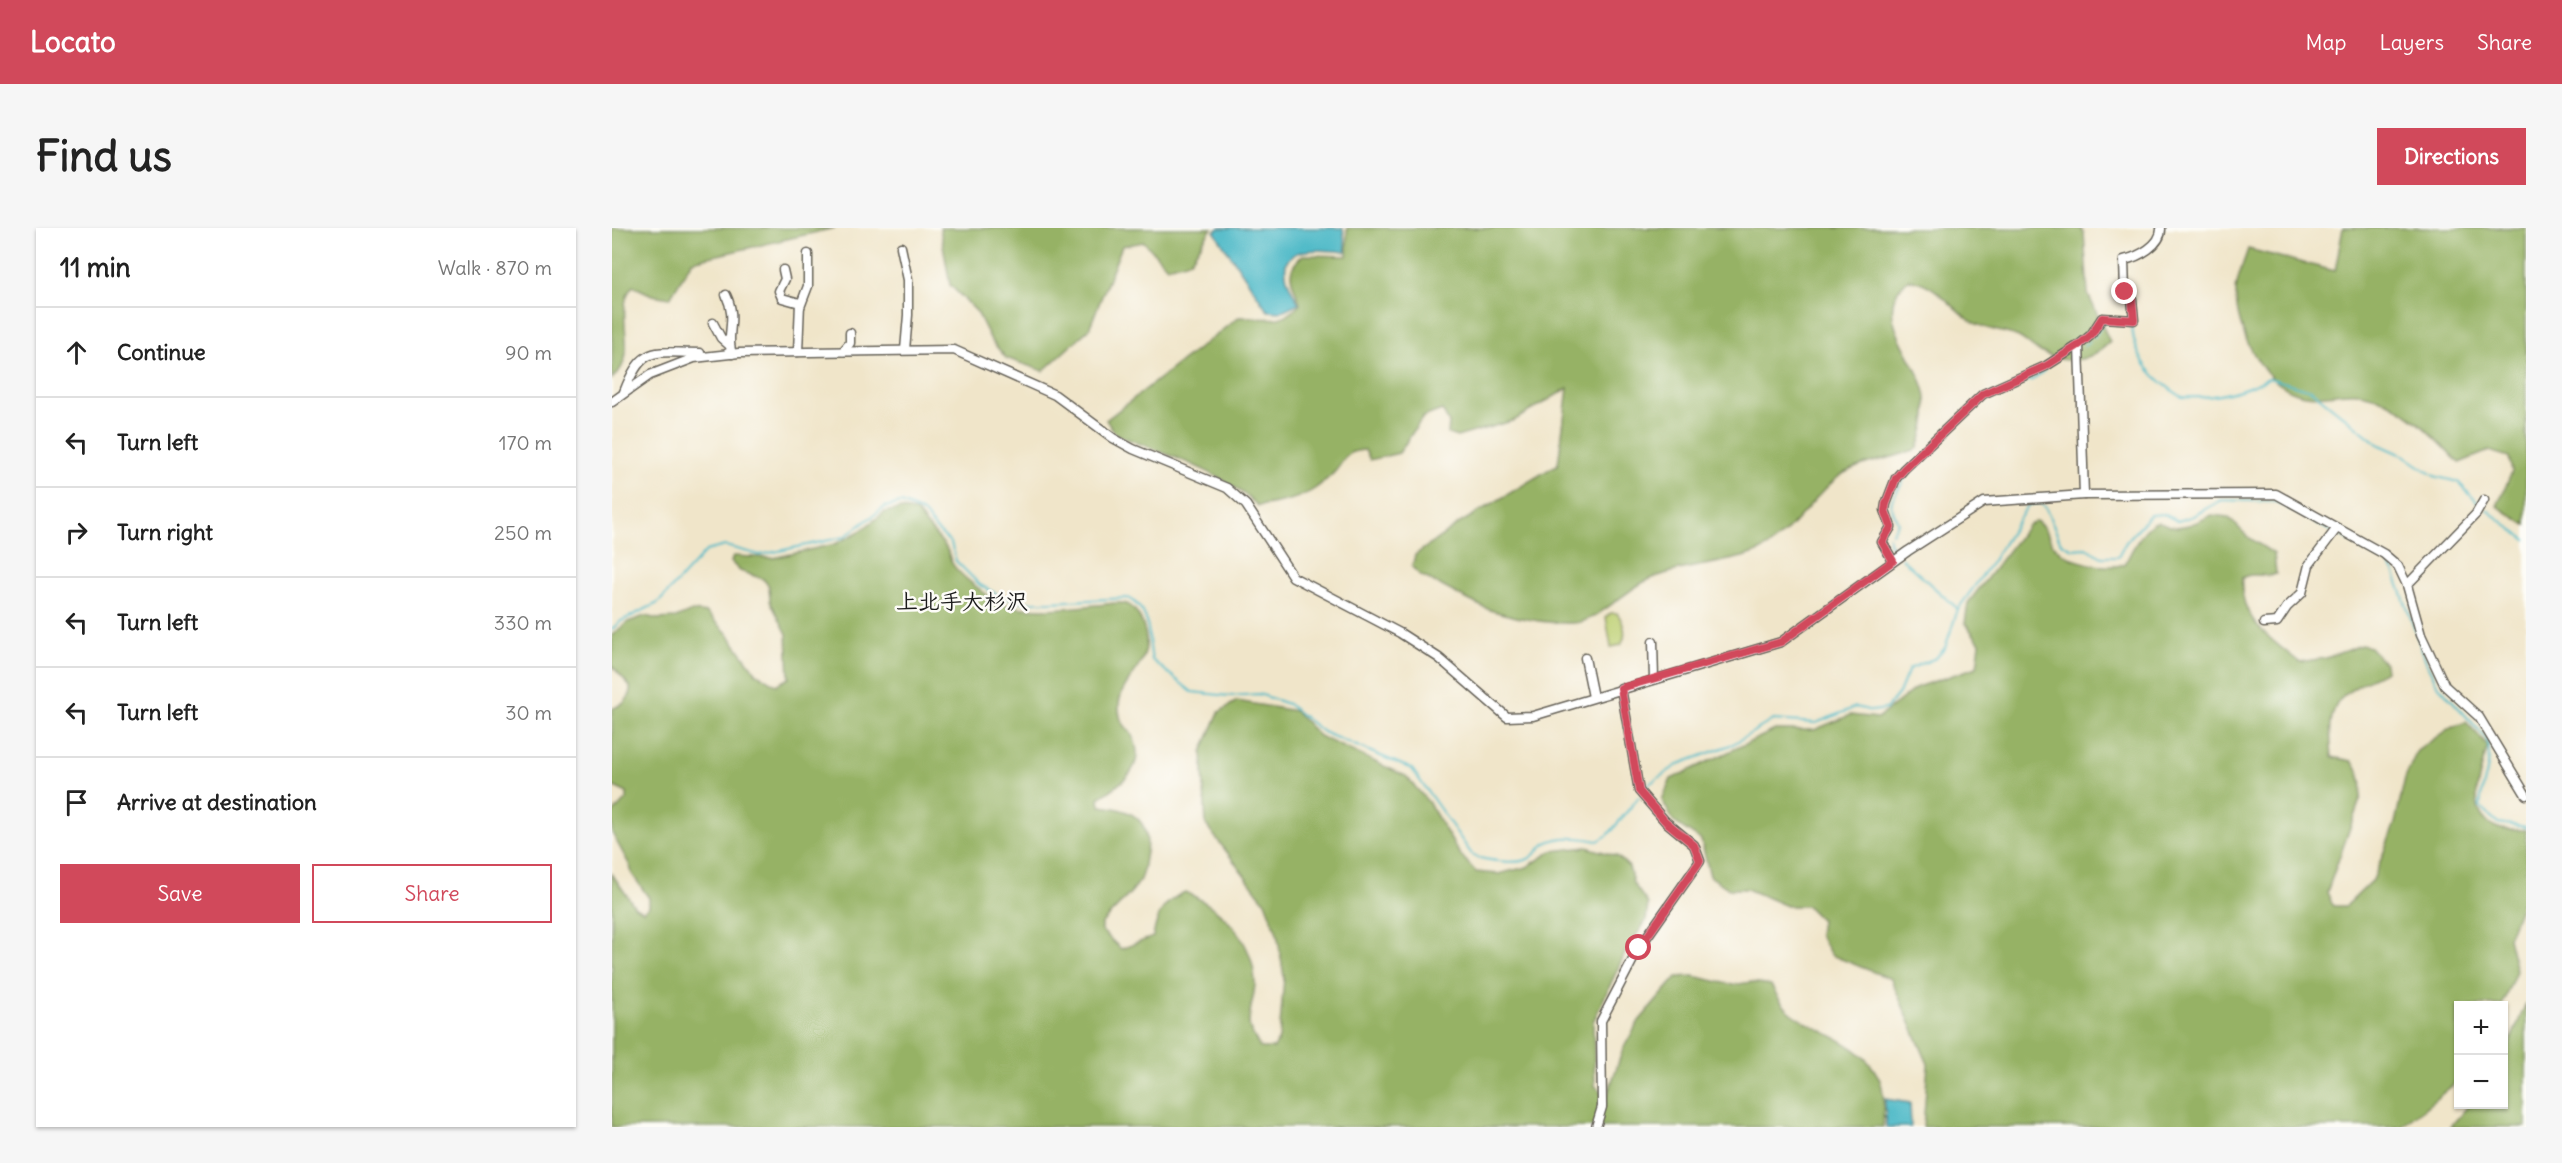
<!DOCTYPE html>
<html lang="en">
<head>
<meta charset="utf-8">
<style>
  body { margin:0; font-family:Delius,"Klee One",sans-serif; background:#f6f6f6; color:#222 }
  .controls { position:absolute; right:18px; bottom:18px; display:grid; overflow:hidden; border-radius:0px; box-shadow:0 2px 4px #0004 }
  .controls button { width:54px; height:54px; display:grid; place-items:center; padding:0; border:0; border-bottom:2px solid #e0e0e0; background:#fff; color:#222; font:30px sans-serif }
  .stop { position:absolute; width:18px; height:18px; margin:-14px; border:4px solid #d1495b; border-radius:50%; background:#fff }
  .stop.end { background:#d1495b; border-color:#fff; box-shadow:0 2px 6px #0008 }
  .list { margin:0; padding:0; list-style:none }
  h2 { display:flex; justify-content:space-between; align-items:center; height:78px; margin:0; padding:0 24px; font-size:26px }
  h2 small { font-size:20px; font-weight:400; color:#767676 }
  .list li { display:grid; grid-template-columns:39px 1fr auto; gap:18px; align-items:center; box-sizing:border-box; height:90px; padding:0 24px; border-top:2px solid #e0e0e0 }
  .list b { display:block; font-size:22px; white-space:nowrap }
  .list em { font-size:20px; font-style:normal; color:#767676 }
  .actions { display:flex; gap:12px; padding:18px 24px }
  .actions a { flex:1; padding:14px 0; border:2px solid #d1495b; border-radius:0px; text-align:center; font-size:21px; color:#d1495b }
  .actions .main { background:#d1495b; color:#fff }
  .icon { flex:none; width:33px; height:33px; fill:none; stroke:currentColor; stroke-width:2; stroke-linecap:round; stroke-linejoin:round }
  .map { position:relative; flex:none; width:1914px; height:899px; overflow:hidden; border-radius:0px }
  header { display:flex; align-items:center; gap:36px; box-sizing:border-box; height:84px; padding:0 30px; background:#d1495b; color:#fff }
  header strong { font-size:28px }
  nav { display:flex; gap:33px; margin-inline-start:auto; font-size:21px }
  .intro { display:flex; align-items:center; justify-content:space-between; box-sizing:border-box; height:144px; padding:0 36px }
  h1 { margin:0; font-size:42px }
  .button { padding:15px 27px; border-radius:0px; background:#d1495b; color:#fff; font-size:21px; font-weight:700 }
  main { display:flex; gap:36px; padding:0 36px }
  aside { flex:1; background:#fff; border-radius:0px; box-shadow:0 2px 4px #0004 }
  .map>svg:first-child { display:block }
  .green { fill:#bed073; stroke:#6d7648; stroke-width:1.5 }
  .forest { fill:#96b265; stroke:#596740; stroke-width:1.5 }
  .water { fill:#4db9c7; stroke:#346a72; stroke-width:1.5 }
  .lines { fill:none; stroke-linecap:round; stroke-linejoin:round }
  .stream { stroke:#4db9c7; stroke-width:2 }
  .minor-casing { stroke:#666259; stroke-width:11 }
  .minor { stroke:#fff; stroke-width:8 }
  .route { stroke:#d1495b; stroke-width:8 }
  .labels { text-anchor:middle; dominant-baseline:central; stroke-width:5; stroke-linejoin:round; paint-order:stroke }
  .quarter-label { font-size:22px; font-weight:bold; fill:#1c1c1c; stroke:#fdfcf7 }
</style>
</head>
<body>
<header>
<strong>Locato</strong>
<nav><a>Map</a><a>Layers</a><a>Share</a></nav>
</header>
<div class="intro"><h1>Find us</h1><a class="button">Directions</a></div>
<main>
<aside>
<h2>11 min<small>Walk · 870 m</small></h2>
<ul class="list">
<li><svg class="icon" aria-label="ahead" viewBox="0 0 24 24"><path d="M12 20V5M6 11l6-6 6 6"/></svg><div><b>Continue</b></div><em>90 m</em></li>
<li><svg class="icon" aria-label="left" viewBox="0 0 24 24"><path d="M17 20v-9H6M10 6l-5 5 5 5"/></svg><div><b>Turn left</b></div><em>170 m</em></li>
<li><svg class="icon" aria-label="right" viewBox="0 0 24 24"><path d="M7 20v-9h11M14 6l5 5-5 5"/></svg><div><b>Turn right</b></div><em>250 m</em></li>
<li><svg class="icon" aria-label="left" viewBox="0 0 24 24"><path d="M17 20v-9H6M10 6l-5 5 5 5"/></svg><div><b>Turn left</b></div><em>330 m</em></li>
<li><svg class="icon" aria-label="left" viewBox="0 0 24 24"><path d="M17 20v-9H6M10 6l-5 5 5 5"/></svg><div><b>Turn left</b></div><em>30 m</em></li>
<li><svg class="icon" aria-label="arrive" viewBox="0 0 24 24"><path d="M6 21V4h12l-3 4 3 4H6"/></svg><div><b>Arrive at destination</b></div></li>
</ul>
<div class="actions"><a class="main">Save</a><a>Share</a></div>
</aside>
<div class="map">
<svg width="1914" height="899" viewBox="0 0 1914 899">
  <rect width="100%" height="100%" fill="#fdfcf7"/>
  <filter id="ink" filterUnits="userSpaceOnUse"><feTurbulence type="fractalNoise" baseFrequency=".0167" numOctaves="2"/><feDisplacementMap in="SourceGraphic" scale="12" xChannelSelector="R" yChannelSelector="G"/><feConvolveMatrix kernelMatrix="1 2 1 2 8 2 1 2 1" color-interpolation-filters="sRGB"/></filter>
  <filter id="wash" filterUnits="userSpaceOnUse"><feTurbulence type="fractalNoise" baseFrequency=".008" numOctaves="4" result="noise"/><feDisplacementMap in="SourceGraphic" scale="24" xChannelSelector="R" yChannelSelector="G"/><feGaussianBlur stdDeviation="1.35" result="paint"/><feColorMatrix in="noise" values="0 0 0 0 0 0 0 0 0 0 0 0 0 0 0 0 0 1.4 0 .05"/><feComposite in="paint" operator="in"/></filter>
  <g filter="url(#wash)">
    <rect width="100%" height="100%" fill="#f0e5c9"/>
    <path class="green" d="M999,385H1005C1012,395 1016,406 1009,417L999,419L994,389Z"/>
    <g class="forest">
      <path d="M0,0H223L80,33L58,70L40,67L21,58C3,76 21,117 11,136C9,142 4,147 0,151Z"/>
      <polygon points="328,0 600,0 578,33 555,39 532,14 510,18 477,101 431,143 394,130 379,112 365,84 338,57"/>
      <path d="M735,0H1468L1472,5L1476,66L1498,114C1474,137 1451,137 1423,121C1417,117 1411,110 1404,108C1387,102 1371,102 1356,91C1336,76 1322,53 1296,52C1254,86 1310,133 1314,170C1316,188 1312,204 1306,220C1282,232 1252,232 1229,247C1201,267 1177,310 1146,324C1110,338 1068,336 1032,354C1012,364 984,394 962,395C937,396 905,390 881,383C856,374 832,358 808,347L800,339L803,327L848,295L946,236L956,160L903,192L845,209L836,206L837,195L830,182L811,189L787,225L758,232L753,222C732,224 736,227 725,241C720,248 710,255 704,260C687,272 666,275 646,278C607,241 552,226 503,206L494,192L627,89C653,89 671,98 688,75C680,53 671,44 691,27L735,28Z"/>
      <path d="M1731,0H1914V297L1885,278L1900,244L1897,229L1877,223L1847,235C1822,209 1794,177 1757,167C1734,160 1708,173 1685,165C1648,153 1624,101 1624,65C1624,51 1632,34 1636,21L1723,43Z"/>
      <path d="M288,281L304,283C313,297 324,306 333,318C337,323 337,330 340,335C346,346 377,370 389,375C413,385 458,380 484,377C492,377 507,373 515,376C524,380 528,389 531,397C547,441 499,451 508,488C509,496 516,500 520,507C536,538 511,555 487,570L488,578C523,581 541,594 533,630C532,639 530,650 525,657C515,670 502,682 490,695V703L509,721L541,709C545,686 551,674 573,664C610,680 641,711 643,754C643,768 637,781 637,795C637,802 645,813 648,820H662L667,811L672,749L665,705L653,674L594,597L590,524L607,484L625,473L683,483L707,508L794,548L817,575L847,625L864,644L886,646L915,639L940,623L975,619L1005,628L1017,639L1021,655L1036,676L1034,693L1015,721L981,794L983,858L995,868L1011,821L1027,793L1065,749L1081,748L1121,757L1139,754L1159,757C1165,768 1171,779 1181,786C1211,807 1248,814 1266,848C1274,863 1271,883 1271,899H0V646L23,679L31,683L37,678V670L20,646L18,638L0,605V586L15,570V565L0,558V481L12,475L18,467V458L0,438V407L16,394L33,388L46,391L64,390L80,383L95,385L115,405L145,446L164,457L177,450L175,406L158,373L157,358L151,351L128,343L119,334L121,328L161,330L223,316L248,303L273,284Z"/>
      <path d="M1600,287L1616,289L1636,309L1662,326L1664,346C1653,351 1641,343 1630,350C1626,391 1658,410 1687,434L1714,430L1749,417L1758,419L1773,436L1774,443C1725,468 1714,472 1720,529L1740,533C1749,546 1751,554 1749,569L1715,664L1721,678H1734L1761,652L1783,595L1793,550L1805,523L1836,501L1854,494L1876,518C1868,544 1851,588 1886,600C1894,603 1905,602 1914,602V664L1896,710L1904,743L1890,777L1846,778V849L1841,857L1789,899H1311L1316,836L1279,751L1219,727L1207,706L1209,692L1195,678H1175L1135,661H1117L1098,648L1089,612L1062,594L1050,572L1059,551L1163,502H1202L1238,487L1266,490L1305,459L1365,439L1368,415L1353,395L1356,375L1416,297L1424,293C1435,300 1435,310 1443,319C1458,335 1494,342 1513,336C1518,325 1533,296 1545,294C1550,294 1554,297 1559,298C1574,301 1587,293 1600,287Z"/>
      <polygon points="1914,775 1914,899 1838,899 1857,877 1892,876 1892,829"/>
    </g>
    <g class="water">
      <path d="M608,0H731L734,24C688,19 653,21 687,75L668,84L656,83L602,3Z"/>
      <polygon points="1273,871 1298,875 1299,899 1274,899"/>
    </g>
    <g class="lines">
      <g class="stream">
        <path d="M1500,95L1520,98C1522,132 1543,152 1570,169C1601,171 1630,164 1657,150L1699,162L1766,216L1793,228L1822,248L1846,254L1866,275"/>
        <polyline points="1482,109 1492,94"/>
        <polyline points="1472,118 1478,113"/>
        <polyline points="1403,156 1420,152 1433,142"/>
        <polyline points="1875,282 1914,312"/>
        <polyline points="1280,305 1286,295 1279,278 1280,272 1298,241"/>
        <path d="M1725,305L1775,334L1782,343L1815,436L1825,456L1874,510C1883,532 1869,556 1868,579L1886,595L1914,599"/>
        <polyline points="1277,309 1277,315 1286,327"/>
        <polyline points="1290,331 1346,381"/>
        <path d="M0,401L9,393L46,375L94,323L113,318L148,327L232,309L273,279L289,275L311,284L323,300L339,315L344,333L368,357L388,368L406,374H438L516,370C541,383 535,409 540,432L580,464L617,468L647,466L676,476L711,504L800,541L861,628C873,632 905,637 916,631C924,627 928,619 934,615C950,607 970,610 986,613L996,607L1027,569"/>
        <polyline points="1030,564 1037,556 1067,536 1121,516 1161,492 1204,495 1244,479 1260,483 1274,481 1287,465 1297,441 1324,430 1333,420 1346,381 1380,334 1416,277 1427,275 1433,279 1449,315 1461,321 1474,320 1490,329 1506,329 1514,314 1538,287 1552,286 1566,293 1581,288 1610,272 1665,274 1719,303"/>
      </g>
    </g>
  </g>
  <g filter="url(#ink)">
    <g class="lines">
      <g class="minor-casing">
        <g id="minor">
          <polyline points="289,19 296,52 296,87 293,122"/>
          <polyline points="171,42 173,51 167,63 170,70 188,75 186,124"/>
          <path d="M114,67C126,92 113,106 120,126L116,125"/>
          <polyline points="188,79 196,58 196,26"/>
          <polyline points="101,95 109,110 118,118"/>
          <polyline points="231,123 238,115 238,105"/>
          <path d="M12,164C31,116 41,125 88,125"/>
          <polyline points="0,174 38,147 82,130 127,125 342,122 443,167 501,210 521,221 615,260 634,277 681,349 788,405 827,430 895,489 921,488 1169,414 1296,323 1372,274 1472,267 1664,266 1772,326 1786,338 1795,357 1809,407 1833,458 1867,489 1914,567"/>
          <path d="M1472,267L1467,117L1479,107L1490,90L1522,92L1520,71L1513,64L1512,32C1526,29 1550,17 1549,0"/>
          <polyline points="1281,333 1270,314 1279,299 1273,282 1274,276 1284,250 1292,241 1371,166 1434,138 1467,117"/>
          <polyline points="1795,357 1864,286 1872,272"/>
          <polyline points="1652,395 1665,394 1675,379 1690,365 1697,337 1725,300"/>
          <polyline points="1041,414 1042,451"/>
          <polyline points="973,430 981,469"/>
          <polyline points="984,899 990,879 989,793 1027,720 1088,633 1082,617 1053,593 1027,563 1009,460"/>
        </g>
      </g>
      <use href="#minor" class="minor"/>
    </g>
  </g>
  <g class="lines" filter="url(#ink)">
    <polyline class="route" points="1027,720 1088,633 1082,617 1053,593 1027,563 1009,460 1169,414 1281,333 1270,314 1279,299 1273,282 1274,276 1284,250 1292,241 1371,166 1434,138 1467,117 1479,107 1490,90 1522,92 1520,71 1513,64"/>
  </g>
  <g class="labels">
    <g class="quarter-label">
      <text x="350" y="373">上北手大杉沢</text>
    </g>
  </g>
</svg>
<div class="controls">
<button>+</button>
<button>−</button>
</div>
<div class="stop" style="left:1027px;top:720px"></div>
<div class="stop end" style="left:1513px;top:64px"></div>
</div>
</main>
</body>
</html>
